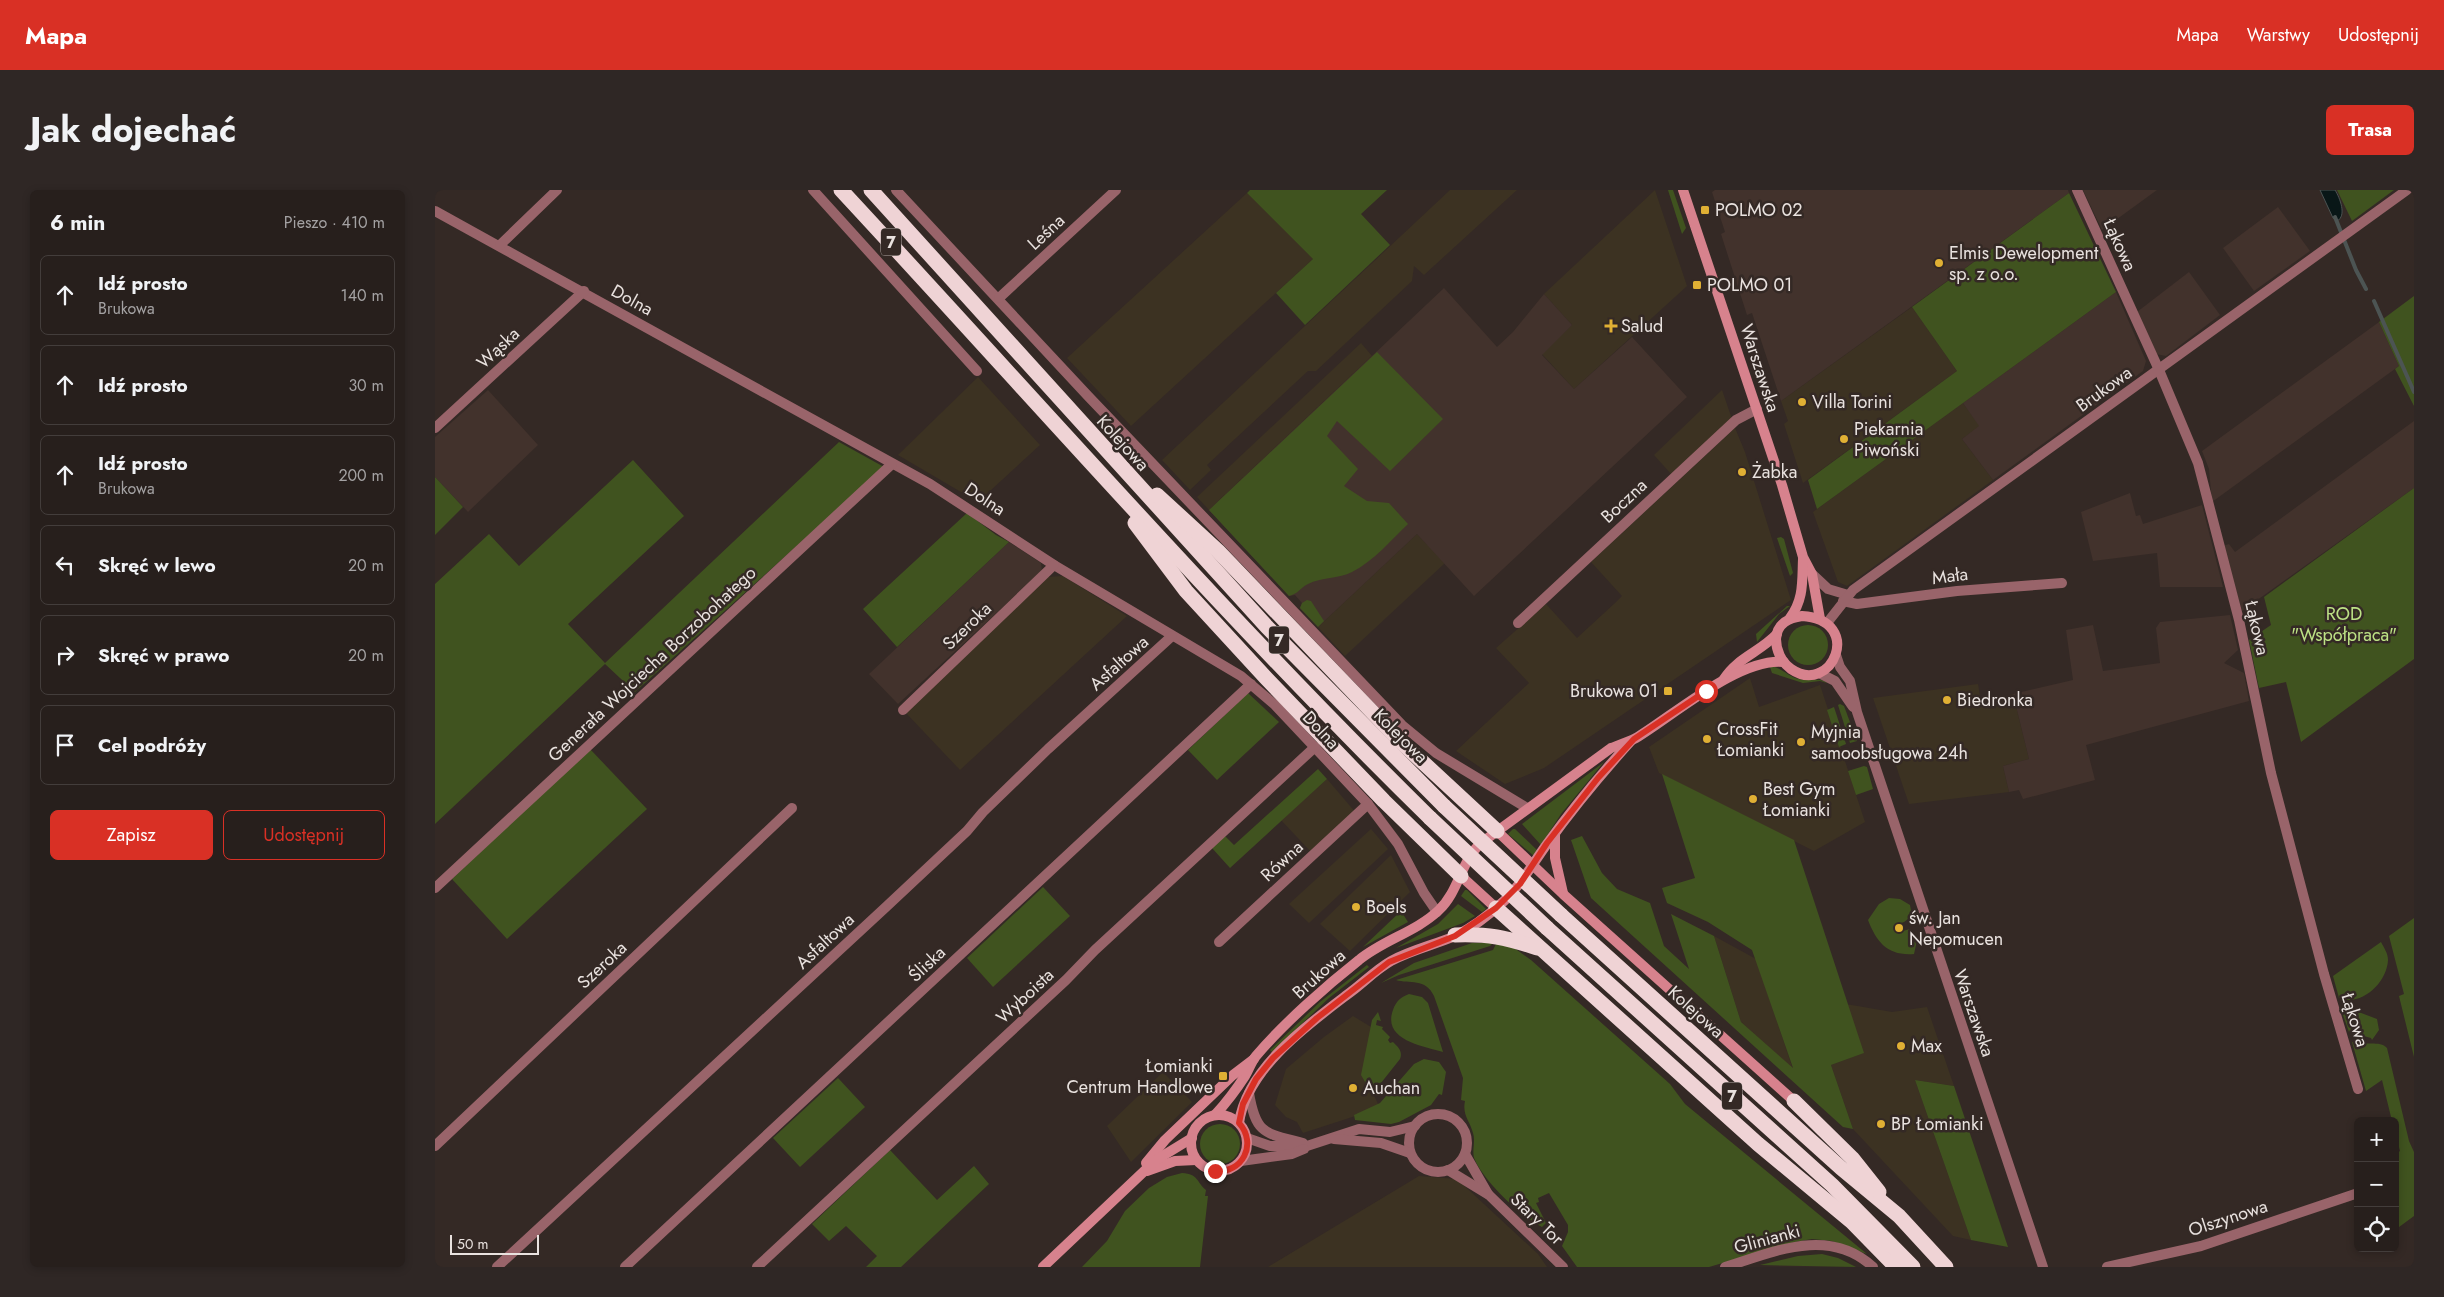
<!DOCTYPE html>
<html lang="pl">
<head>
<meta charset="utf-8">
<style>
  body { margin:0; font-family:Jost,sans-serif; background:#2f2725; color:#f1f3f6 }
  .controls { position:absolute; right:15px; bottom:15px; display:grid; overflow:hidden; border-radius:8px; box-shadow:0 2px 8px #0003 }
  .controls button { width:45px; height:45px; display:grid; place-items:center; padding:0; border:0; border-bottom:1px solid #433d3b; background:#271f1c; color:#f1f3f6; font:25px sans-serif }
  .scale { position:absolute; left:15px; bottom:12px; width:89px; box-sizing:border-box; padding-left:5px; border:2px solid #e9e2df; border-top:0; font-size:14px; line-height:18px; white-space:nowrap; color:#e9e2df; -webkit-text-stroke:4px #342925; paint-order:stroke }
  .stop { position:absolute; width:15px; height:15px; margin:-11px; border:4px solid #d93025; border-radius:50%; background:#fff }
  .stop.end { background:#d93025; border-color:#fff; box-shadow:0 1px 5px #0008 }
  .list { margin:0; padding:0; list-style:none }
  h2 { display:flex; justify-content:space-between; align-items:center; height:65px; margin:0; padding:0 20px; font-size:21px }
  h2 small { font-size:16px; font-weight:400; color:#a4a2a3 }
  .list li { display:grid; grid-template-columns:32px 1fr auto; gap:15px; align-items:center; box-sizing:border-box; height:80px; margin:0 10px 10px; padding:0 10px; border:1px solid #433d3b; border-radius:8px }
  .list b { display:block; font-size:19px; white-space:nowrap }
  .list p { margin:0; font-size:16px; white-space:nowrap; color:#a4a2a3 }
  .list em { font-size:16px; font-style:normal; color:#a4a2a3 }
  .actions { display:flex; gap:10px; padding:15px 20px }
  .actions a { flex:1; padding:11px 0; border:1px solid #d93025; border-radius:8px; text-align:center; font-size:18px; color:#d93025 }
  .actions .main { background:#d93025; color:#fff }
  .icon { flex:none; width:28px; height:28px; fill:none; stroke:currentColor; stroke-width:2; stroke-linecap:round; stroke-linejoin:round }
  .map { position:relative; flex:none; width:1979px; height:1077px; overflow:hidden; border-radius:8px }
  header { display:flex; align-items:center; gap:30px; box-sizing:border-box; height:70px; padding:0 25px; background:#d93025; color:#fff }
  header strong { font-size:24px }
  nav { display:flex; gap:28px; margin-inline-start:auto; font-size:18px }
  .intro { display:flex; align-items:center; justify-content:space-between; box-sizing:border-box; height:120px; padding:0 30px }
  h1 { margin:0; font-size:35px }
  .button { padding:12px 22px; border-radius:8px; background:#d93025; color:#fff; font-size:18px; font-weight:700 }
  main { display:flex; gap:30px; padding:0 30px }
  aside { flex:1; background:#271f1c; border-radius:8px; box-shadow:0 2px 8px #0003 }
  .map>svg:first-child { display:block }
  .commercial { fill:#3c3222 }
  .built { fill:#42322c }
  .green { fill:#40531f }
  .water { fill:#091717; stroke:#4c5453 }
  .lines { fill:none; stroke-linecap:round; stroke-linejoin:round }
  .stream { stroke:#4c5453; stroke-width:4 }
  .street { stroke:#99646a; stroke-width:10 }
  .secondary { stroke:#d7828d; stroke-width:10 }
  .highway { stroke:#efd3d5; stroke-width:15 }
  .highway-bridge { stroke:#efd3d5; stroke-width:15 }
  .route { stroke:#d93025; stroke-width:6 }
  .poi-dot { fill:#e0b034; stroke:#342925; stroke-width:2 }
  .labels { text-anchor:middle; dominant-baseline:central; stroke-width:5; stroke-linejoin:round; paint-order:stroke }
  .shield { fill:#342925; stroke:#b3aaa7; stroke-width:1 }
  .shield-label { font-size:16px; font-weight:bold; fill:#e9e2df }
  .poi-label { font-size:18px; fill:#e9e2df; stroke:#342925; text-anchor:start }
  .street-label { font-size:18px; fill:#e9e2df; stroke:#342925 }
  .park-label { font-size:18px; fill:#bde285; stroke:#342925 }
</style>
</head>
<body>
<header>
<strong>Mapa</strong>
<nav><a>Mapa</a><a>Warstwy</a><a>Udostępnij</a></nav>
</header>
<div class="intro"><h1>Jak dojechać</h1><a class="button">Trasa</a></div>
<main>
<aside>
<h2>6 min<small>Pieszo · 410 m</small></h2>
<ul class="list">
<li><svg class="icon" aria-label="ahead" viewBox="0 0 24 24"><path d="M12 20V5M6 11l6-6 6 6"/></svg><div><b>Idź prosto</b><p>Brukowa</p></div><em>140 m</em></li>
<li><svg class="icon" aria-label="ahead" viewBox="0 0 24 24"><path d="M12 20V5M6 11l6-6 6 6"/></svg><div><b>Idź prosto</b></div><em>30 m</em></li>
<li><svg class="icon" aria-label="ahead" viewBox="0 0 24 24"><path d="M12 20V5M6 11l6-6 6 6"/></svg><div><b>Idź prosto</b><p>Brukowa</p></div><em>200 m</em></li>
<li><svg class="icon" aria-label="left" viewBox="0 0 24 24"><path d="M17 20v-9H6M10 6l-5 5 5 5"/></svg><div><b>Skręć w lewo</b></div><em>20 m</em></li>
<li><svg class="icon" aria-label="right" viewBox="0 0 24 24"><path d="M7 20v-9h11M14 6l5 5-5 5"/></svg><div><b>Skręć w prawo</b></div><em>20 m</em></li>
<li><svg class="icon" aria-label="arrive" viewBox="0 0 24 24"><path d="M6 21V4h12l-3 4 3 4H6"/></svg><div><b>Cel podróży</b></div></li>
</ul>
<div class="actions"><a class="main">Zapisz</a><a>Udostępnij</a></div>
</aside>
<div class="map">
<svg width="1979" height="1077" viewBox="0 0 1979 1077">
  <rect width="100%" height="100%" fill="#342925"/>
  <g class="commercial">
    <polygon points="1015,0 1082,0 989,85 979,76 977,91 881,181 873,181 772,275 776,280 755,300 727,270"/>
    <polygon points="1220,0 1252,96 1139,199 1107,164 1137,135 1109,104"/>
    <polygon points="812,3 878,69 696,236 632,168"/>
    <polygon points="1477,117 1522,181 1368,293 1349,234 1353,231 1346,211"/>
    <polygon points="926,153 937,166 774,320 762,307"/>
    <polygon points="543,187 605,255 543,312 463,265"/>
    <polygon points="1287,200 1297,229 1237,285 1219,265"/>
    <polygon points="1528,213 1545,236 1527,249 1558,290 1412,396 1403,392 1378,322"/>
    <polygon points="1300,238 1310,262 1356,410 1109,578 1070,594 1021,561 1094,493 1061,458 1111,414 1142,448 1180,413 1187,406 1156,372"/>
    <polygon points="982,344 1010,373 910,466 883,437"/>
    <polygon points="628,386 692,426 525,580 471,523 613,387"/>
    <polygon points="1315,488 1324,517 1385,495 1430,632 1379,661 1224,583 1214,557"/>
    <polygon points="1543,494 1546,512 1578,504 1594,569 1568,576 1574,602 1474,614 1438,508"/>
    <polygon points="892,589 921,623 877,663 846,630"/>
    <polygon points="936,639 953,659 874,733 854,714"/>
    <polygon points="956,665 975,702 915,761 885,734"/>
    <polygon points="1279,746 1321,769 1358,879 1306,832"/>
    <polygon points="1411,814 1457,822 1492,817 1519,896 1480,890 1536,1050 1518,1046 1418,939 1396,875 1428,863"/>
    <polygon points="918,826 936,837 931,889 945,918 868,943 862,932 851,927 840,915 851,879 889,847"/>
    <polygon points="728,882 757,912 696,972 672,936"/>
    <polygon points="984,986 1022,989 1103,1064 1112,1077 833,1077"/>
  </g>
  <g class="built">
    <polygon points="1280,0 1633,0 1634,3 1346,211 1317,123 1312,125 1286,44 1290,42 1277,2"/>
    <polygon points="1648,0 1722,0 1667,40"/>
    <polygon points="1843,17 1875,61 1819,101 1788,58"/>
    <polygon points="1754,82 1785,125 1731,166 1721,164 1702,122"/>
    <polygon points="1009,98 1062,157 1078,142 1109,104 1137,135 1107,165 1139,199 1197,147 1252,207 1039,406 982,344 883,437 865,418 867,413 860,405 854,406 774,320"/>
    <polygon points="1681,102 1711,171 1708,181 1558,290 1527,249 1544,236 1528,213"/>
    <polygon points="1944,132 1964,176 1777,312 1774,279 1767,261"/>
    <polygon points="53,200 103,255 33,322 0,287 0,247"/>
    <polygon points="1979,231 1979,298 1807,421 1788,356 1794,354 1800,362"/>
    <polygon points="1695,303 1701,326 1705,325 1708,334 1767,315 1788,397 1725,397 1722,363 1658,371 1646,322"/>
    <polygon points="574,352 606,373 607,381 463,514 434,484"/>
    <polygon points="1795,425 1803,460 1789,473 1809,483 1814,511 1651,555 1660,590 1588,609 1584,600 1574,602 1568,576 1594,569 1578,504 1638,490 1631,440 1658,435 1668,481 1725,473 1721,438 1725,432"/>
  </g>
  <g class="green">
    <polygon points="815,0 952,0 926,24 955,55 870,135 841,103 878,69 812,3"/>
    <polygon points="1233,0 1238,0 1251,38 1247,44"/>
    <polygon points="1902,0 1959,0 1917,31"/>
    <polygon points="1634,3 1681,102 1382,319 1373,290 1522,181 1477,117"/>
    <polygon points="1979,106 1979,216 1960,179 1964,176 1944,132"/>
    <path d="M942,162L1008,229L955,281L902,231L892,246L923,279L909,296L932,311L954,313L973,334C956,350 939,371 917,382C904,389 886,387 873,394C865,398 863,404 854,406L774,320Z"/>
    <polygon points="404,252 449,277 200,502 170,474 0,634 0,394 54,344 84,376 198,270 249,326 133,434 170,473"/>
    <polygon points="0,287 28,317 0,345"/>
    <polygon points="1979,298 1979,469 1866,552 1851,492 1824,498 1814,450 1836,435 1829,407"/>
    <polygon points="532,323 561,345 574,352 462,457 428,419"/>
    <polygon points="1346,347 1349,349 1358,383 1355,386 1342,348"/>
    <polygon points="872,410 876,411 889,431 883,437 865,418 867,413"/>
    <polygon points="1352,416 1355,416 1344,424 1322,452 1321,444"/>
    <circle cx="1373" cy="455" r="20"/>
    <path d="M1337,476C1348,479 1354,487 1364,489C1374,492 1384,487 1392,493L1385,491L1368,493L1337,483L1335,477Z"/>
    <polygon points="813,503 844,532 782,590 753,560"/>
    <polygon points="1405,514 1409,516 1422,551 1415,553 1403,515"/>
    <polygon points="1399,517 1411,554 1404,557 1392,520"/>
    <polygon points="155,559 212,619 72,749 17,689"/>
    <polygon points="1169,572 1126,624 1106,655 1087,634"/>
    <polygon points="1429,576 1432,577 1438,599 1421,605 1413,581"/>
    <polygon points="883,579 892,589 795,678 777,658 790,646 799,655"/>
    <polygon points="1227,584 1359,650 1429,863 1396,875 1418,939 1408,937 1156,708 1136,650 1147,646 1167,683 1182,699 1215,713 1229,756 1254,779 1236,724 1279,746 1306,832 1358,878 1317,760 1273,732 1232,713 1227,698 1260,688"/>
    <polygon points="1078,639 1080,639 1102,660 1099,666 1073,644"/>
    <polygon points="608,697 635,726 558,797 532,768"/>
    <polygon points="1030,700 1032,700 1051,719 1047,722 1026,706"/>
    <path d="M1454,708L1465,709L1475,715L1477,726L1469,732L1460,735L1459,738L1464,742L1475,739L1483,746L1479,764C1453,766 1442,753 1433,730L1444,714Z"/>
    <polygon points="1023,714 1040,726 1028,733 961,758 1003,734"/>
    <polygon points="966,721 973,732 928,757"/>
    <polygon points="1979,728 1979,867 1964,806 1969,804 1954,746"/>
    <path d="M1062,752L1075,755L1096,770L1235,894L1250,914L1432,1064L1397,1051L1377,1049L1360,1052L1274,1077H1142L1127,1056L1133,1042V1035L1114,1003L1103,1008L1104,1012L1101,1013L1111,1033L1107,1037C1086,1027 1049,991 1040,970C1036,962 1041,952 1038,943C1035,931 1027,925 1030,911L1026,910L1028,888L999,806C991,788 974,794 961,790L1058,760Z"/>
    <path d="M1946,752C1949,758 1953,763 1953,770C1952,793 1926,817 1904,808L1898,786Z"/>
    <polygon points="1037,753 1058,753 1055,756 964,785 946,793 979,773"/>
    <polygon points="932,775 934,777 894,808 837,862 835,860 885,812"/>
    <path d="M974,804L987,807L993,813L1008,862C988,856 947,850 958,820C961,811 966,807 974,804Z"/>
    <polygon points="1913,821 1921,821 1942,829 1944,840 1937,850 1936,848 1914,842 1908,825"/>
    <path d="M943,822L946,831L942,830L941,835L948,837L947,839L955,847L953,850L955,853L958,852C963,857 968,861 965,869L942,898L936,902L926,885L937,830Z"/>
    <path d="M1917,852C1929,856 1945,850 1952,858L1974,951L1979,962V1026L1960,1040V965L1965,961L1960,942V931H1957L1947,890L1931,901Z"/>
    <polygon points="989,869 1004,872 1011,882 1007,905 1004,904 996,915 964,932 956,934 920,930 919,925 945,913 979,874"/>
    <polygon points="403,888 430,917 365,977 338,948"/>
    <polygon points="1480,890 1519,896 1573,1057 1536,1050"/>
    <circle cx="785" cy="954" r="20"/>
    <polygon points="455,960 502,1010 539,976 554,994 466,1077 431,1077 442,1066 411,1036 394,1051 377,1034"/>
    <path d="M747,983C764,984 761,992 771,1000L770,1006H773L765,1077H647L672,1051L690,1021L714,998L732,987Z"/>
    <polygon points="1387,1064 1403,1068 1421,1077 1325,1075 1363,1066"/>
  </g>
  <path class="water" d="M1885,0H1900C1905,8 1912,26 1902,31L1898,28Z"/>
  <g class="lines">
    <g class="stream">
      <polyline points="1900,27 1921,80 1931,99"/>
      <polyline points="1939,111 1979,202"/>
    </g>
    <g class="street">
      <polyline points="378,0 542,181"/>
      <polyline points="461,0 653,206 967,535 1001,563 1092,618"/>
      <polyline points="1642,0 1724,180 1763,273 1804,430 1836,583 1889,784 1923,899"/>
      <polyline points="0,21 495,294 619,375 806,486 840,515 933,614 963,654 989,703 1002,722"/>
      <polyline points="65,55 122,0"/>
      <polyline points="564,108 681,0"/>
      <polyline points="0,238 149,101"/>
      <polyline points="1377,384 1393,399 1413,405"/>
      <polyline points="1408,411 1422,414 1522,401 1627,393"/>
      <polyline points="1083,433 1301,230 1322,219"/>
      <polyline points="1392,433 1418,400 1972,0"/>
      <polyline points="1401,465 1405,477 1415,491 1422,522 1608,1077"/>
      <polyline points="1384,483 1400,491 1418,517"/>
      <polyline points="468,520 619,375"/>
      <polyline points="0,698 457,274"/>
      <polyline points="784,752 933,614"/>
      <path d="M814,903C821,945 830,943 868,953"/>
      <circle cx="1003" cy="953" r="29"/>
      <polyline points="812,948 835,956 872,956 924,939 955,942 980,936"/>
      <polyline points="899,949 946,953 975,963"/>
      <polyline points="0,956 357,618"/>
      <polyline points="1030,964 1053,1004"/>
      <polyline points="806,971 857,964 869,959"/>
      <polyline points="1013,980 1054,1005 1128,1077"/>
      <polyline points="62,1077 452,716 532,641 548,622 613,559 737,446"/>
      <polyline points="190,1077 816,494"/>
      <polyline points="322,1077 631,790 660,760 880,557"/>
      <path d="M1290,1077C1338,1062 1394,1036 1438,1077"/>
      <polyline points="1672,1077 1766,1056 1923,1003"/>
    </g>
    <g class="secondary">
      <polyline points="1248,0 1347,295 1368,367 1377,384 1385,429"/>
      <path d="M1367,426C1430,430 1397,507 1356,479C1346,472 1341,460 1341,449C1342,433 1354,428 1367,426Z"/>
      <path d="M1355,428C1369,409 1367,392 1368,369"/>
      <path d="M1289,489C1302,468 1325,462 1342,444"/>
      <polyline points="1062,641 1128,704 1359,911"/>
      <polyline points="1120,645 1120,668 1128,703"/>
      <polyline points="1026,686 1061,718"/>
      <circle cx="784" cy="953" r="28"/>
      <path d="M780,925C791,913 801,900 810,886C814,880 816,872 821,866C848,834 891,796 924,770C948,750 981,742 1004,720C1024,701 1026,671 1046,653L1176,558C1184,555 1193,552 1201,548C1239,525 1305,467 1349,472"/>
      <path d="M804,933C812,877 875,833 917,801C930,791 942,779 956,771C976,760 999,755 1020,746C1037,738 1055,724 1069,711C1087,694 1098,673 1112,654C1138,618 1166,584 1196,551"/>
      <polyline points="711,973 730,950 798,885 819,869"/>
      <polyline points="712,981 740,971 761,970"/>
      <polyline points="608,1077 721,970 757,948"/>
    </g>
    <g class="highway">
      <path d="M406,0C601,210 790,427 995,628"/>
      <polyline points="436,0 832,437 1009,616"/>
      <polyline points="722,305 783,361 966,552 1062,641"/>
      <polyline points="700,333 751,401 831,488 949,611 1026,686"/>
      <polyline points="1061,718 1323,954 1417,1032 1461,1077"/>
      <polyline points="1126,725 1406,978 1464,1026 1511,1077"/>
      <polyline points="1112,738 1397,995 1478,1077"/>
      <path d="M1020,745C1054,744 1070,747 1102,758"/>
      <polyline points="1359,911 1417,968 1444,1002"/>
    </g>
    <g class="highway-bridge">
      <polyline points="1009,616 1126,725"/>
      <polyline points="995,628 1112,738"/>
    </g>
  </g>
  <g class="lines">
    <path class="route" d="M780,981C807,984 823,954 804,933L808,914L821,889L838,868L882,828L954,772L1020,746L1061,718L1085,694L1112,653L1163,588L1199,549L1271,501"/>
  </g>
  <g class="poi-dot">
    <rect x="1265" y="15" width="10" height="10" rx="2.5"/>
    <circle cx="1504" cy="73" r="5"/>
    <rect x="1257" y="90" width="10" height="10" rx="2.5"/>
    <path d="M1173.5 128.5h5v5h5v5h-5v5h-5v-5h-5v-5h5z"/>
    <circle cx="1367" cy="212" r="5"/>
    <circle cx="1409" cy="249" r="5"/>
    <circle cx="1307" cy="282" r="5"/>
    <rect x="1228" y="496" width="10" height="10" rx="2.5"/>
    <circle cx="1512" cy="510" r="5"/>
    <circle cx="1272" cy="549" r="5"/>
    <circle cx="1366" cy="552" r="5"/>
    <circle cx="1318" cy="609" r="5"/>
    <circle cx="921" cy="717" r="5"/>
    <circle cx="1464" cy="738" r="5"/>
    <circle cx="1466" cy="856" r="5"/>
    <rect x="783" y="881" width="10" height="10" rx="2.5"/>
    <circle cx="918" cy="898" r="5"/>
    <circle cx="1446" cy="934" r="5"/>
  </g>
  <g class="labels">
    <g class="shield">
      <rect x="446" y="38.5" width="20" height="27" rx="4"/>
      <rect x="834" y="436.5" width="20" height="27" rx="4"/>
      <rect x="1287" y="892.5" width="20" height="27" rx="4"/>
    </g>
    <g class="shield-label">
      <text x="456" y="52">7</text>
      <text x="844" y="450">7</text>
      <text x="1297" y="906">7</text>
    </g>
    <g class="poi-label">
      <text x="1280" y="20">POLMO 02</text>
      <text x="1514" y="63">Elmis Dewelopment<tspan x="1514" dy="21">sp. z o.o.</tspan></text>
      <text x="1272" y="95">POLMO 01</text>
      <text x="1186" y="136">Salud</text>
      <text x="1377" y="212">Villa Torini</text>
      <text x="1419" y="239">Piekarnia<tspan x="1419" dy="21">Piwoński</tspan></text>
      <text x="1317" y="282">Żabka</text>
      <text x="1223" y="501" text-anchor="end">Brukowa 01</text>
      <text x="1522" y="510">Biedronka</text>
      <text x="1282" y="539">CrossFit<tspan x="1282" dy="21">Łomianki</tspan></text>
      <text x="1376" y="542">Myjnia<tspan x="1376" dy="21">samoobsługowa 24h</tspan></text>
      <text x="1328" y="599">Best Gym<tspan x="1328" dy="21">Łomianki</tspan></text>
      <text x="931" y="717">Boels</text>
      <text x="1474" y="728">św. Jan<tspan x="1474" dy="21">Nepomucen</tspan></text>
      <text x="1476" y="856">Max</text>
      <text x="778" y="876" text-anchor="end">Łomianki<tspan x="778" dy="21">Centrum Handlowe</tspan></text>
      <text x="928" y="898">Auchan</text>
      <text x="1456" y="934">BP Łomianki</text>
    </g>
    <g class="street-label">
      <text transform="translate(611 42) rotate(-43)">Leśna</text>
      <text transform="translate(1685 55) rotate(66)">Łąkowa</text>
      <text transform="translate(197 110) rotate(29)">Dolna</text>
      <text transform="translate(63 158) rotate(-43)">Wąska</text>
      <text transform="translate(1325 178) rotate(72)">Warszawska</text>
      <text transform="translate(1669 199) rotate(-36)">Brukowa</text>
      <text transform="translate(688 253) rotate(48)">Kolejowa</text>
      <text transform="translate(550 309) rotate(33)">Dolna</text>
      <text transform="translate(1189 311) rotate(-43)">Boczna</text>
      <text transform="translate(1515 386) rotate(-7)">Mała</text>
      <text transform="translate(532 436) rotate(-44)">Szeroka</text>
      <text transform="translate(1822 438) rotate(77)">Łąkowa</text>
      <text transform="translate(684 473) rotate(-42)">Asfaltowa</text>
      <text transform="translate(217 474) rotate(-43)">Generała Wojciecha Borzobohatego</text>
      <text transform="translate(886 540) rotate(47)">Dolna</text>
      <text transform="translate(966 546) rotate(45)">Kolejowa</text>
      <text transform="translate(847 671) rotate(-43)">Równa</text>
      <text transform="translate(390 751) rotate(-43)">Asfaltowa</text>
      <text transform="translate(492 774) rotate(-43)">Śliska</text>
      <text transform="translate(167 775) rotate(-43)">Szeroka</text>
      <text transform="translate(884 784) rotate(-42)">Brukowa</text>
      <text transform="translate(590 806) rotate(-43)">Wyboista</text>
      <text transform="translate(1261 822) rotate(42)">Kolejowa</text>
      <text transform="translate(1539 823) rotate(71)">Warszawska</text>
      <text transform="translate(1920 830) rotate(73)">Łąkowa</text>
      <text transform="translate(1793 1028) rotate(-18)">Olszynowa</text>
      <text transform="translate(1102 1029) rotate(44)">Stary Tor</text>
      <text transform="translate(1332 1049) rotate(-15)">Glinianki</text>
    </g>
    <g class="park-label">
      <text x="1909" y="424">ROD<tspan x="1909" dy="21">"Współpraca"</tspan></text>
    </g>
  </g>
</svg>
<div class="controls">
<button>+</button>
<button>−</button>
<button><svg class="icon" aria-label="locate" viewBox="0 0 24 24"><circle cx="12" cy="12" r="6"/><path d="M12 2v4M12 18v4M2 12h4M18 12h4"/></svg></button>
</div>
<div class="scale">50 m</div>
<div class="stop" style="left:1271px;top:501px"></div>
<div class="stop end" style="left:780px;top:981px"></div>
</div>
</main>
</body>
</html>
